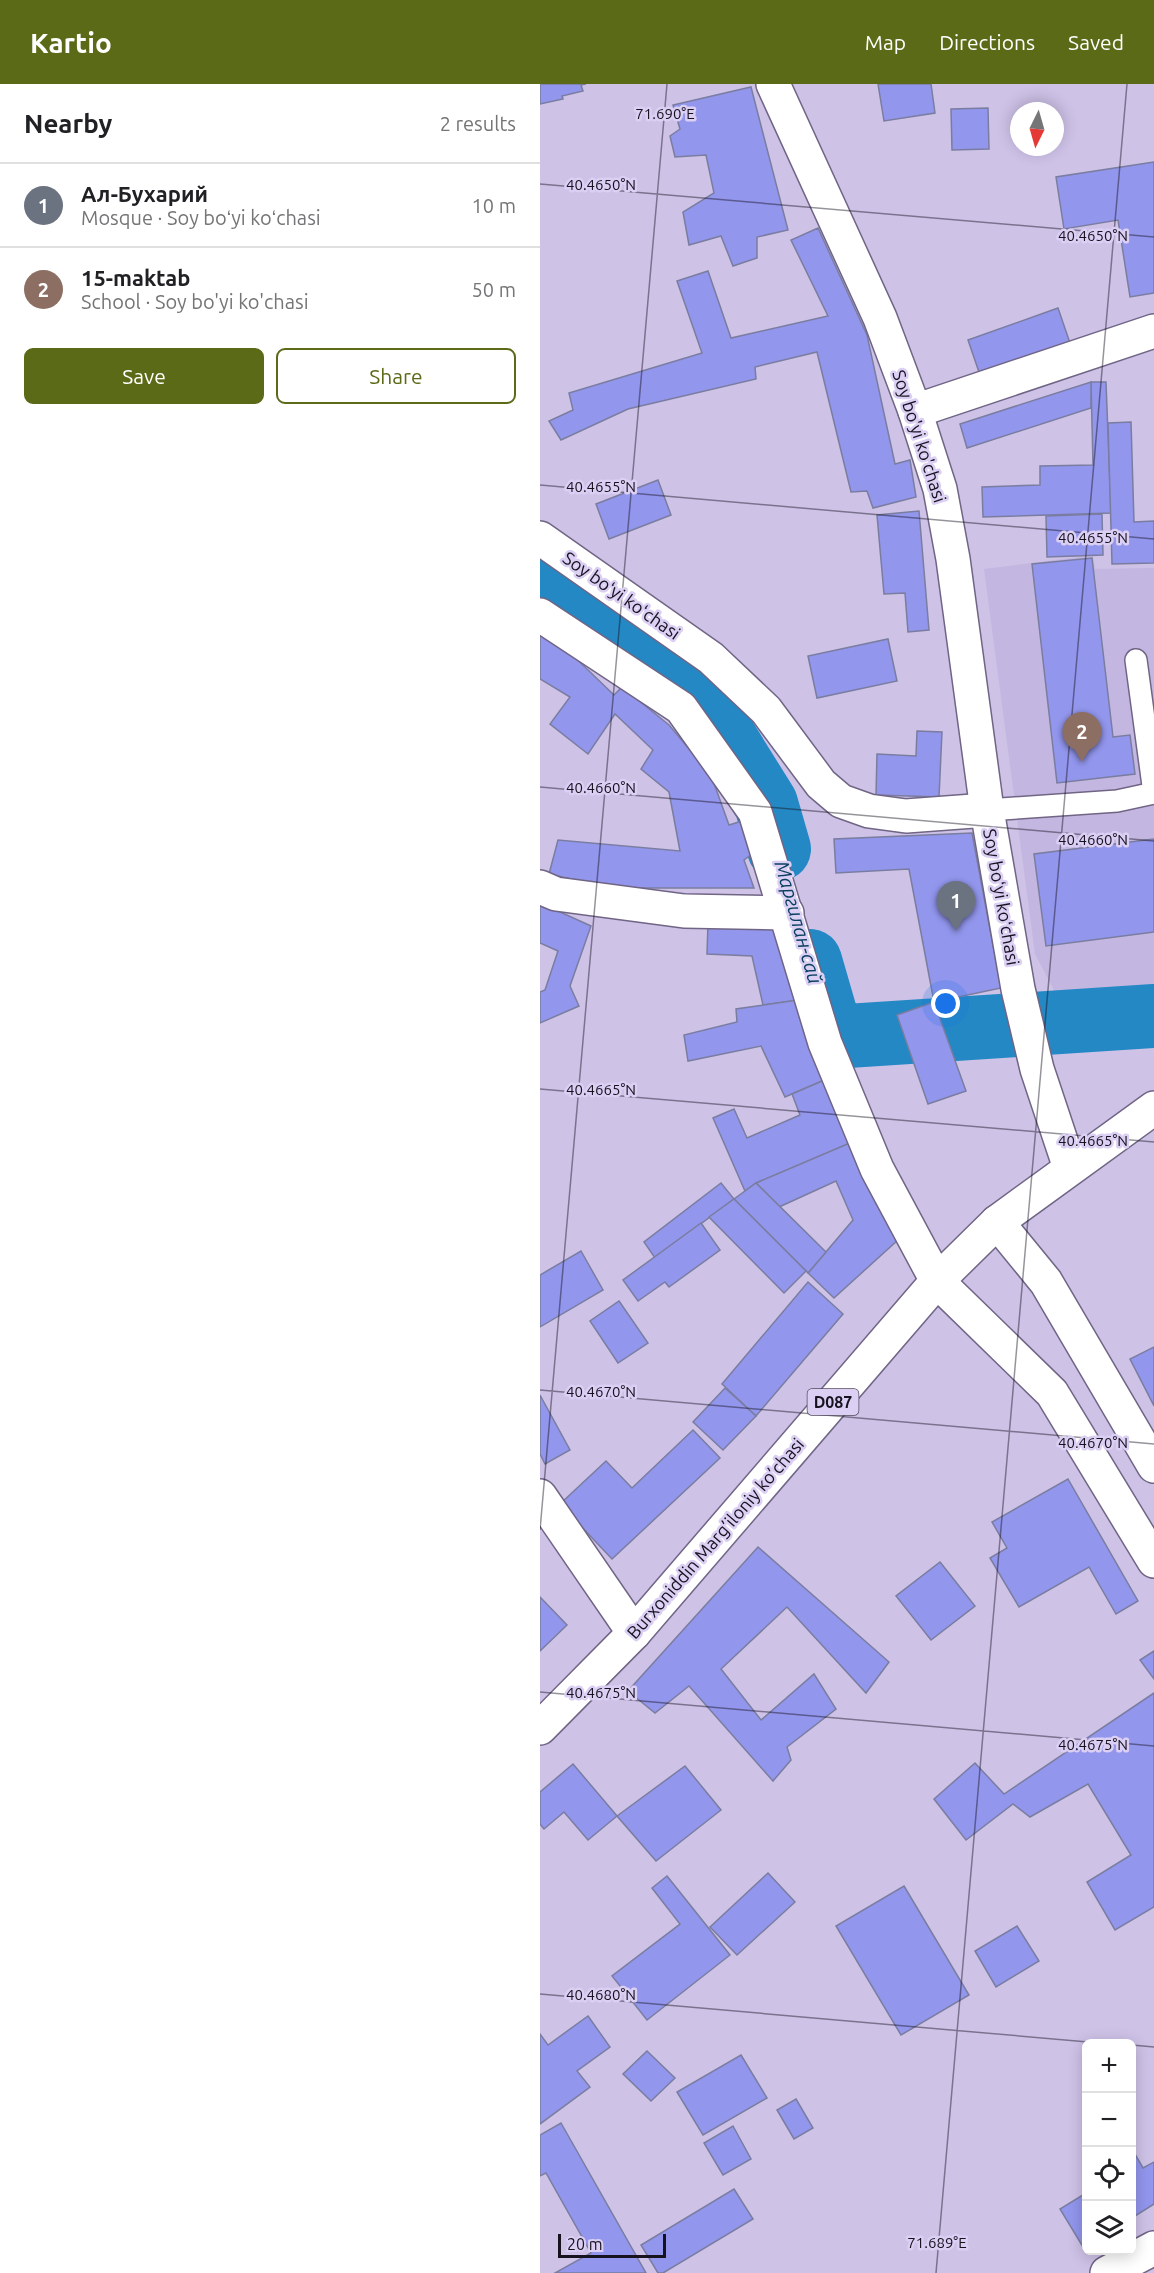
<!DOCTYPE html>
<html lang="en">
<head>
<meta charset="utf-8">
<style>
  body { margin:0; font-family:Ubuntu,sans-serif; background:#f2f2f2; color:#202124 }
  .controls { position:absolute; right:18px; bottom:18px; display:grid; overflow:hidden; border-radius:9px; box-shadow:0 3px 15px #0003 }
  .controls button { width:54px; height:54px; display:grid; place-items:center; padding:0; border:0; border-bottom:2px solid #e0e0e0; background:#fff; color:#202124; font:30px sans-serif }
  .compass { position:absolute; left:470px; top:18px; width:54px; height:54px; border-radius:50%; background:#fff; box-shadow:0 3px 15px #0003; rotate:185deg }
  .scale { position:absolute; left:18px; bottom:15px; width:108px; box-sizing:border-box; padding-left:6px; border:3px solid #16121e; border-top:0; font-size:16px; line-height:21px; white-space:nowrap; color:#16121e; -webkit-text-stroke:4px #dbcff4; paint-order:stroke }
  .you { position:absolute; left:406px; top:920px; width:21px; height:21px; margin:-15px; border:4px solid #fff; border-radius:50%; background:#1a73e8; box-shadow:0 0 0 9px #1a73e833 }
  .badge { display:grid; place-items:center; width:39px; height:39px; border-radius:50%; background:#5a6a16; color:#fff; font-size:20px; font-weight:700 }
  .pin { position:absolute; translate:-50% -50px; filter:drop-shadow(0 2px 3px #0008) }
  .pin::after { content:''; position:absolute; top:32px; width:21px; height:18px; background:inherit; clip-path:polygon(0 0,100% 0,50% 100%) }
  .list { margin:0; padding:0; list-style:none }
  h2 { display:flex; justify-content:space-between; align-items:center; height:78px; margin:0; padding:0 24px; font-size:26px }
  h2 small { font-size:20px; font-weight:400; color:#757577 }
  .list li { display:grid; grid-template-columns:39px 1fr auto; gap:18px; align-items:center; box-sizing:border-box; height:84px; padding:0 24px; border-top:2px solid #e0e0e0 }
  .list b { display:block; font-size:22px; white-space:nowrap }
  .list p { margin:0; font-size:20px; white-space:nowrap; color:#757577 }
  .list em { font-size:20px; font-style:normal; color:#757577 }
  .actions { display:flex; gap:12px; padding:18px 24px }
  .actions a { flex:1; padding:14px 0; border:2px solid #5a6a16; border-radius:9px; text-align:center; font-size:21px; color:#5a6a16 }
  .actions .main { background:#5a6a16; color:#fff }
  .icon { flex:none; width:33px; height:33px; fill:none; stroke:currentColor; stroke-width:2; stroke-linecap:round; stroke-linejoin:round }
  .map { position:relative; flex:none; width:614px; height:2189px; overflow:hidden }
  header { display:flex; align-items:center; gap:36px; box-sizing:border-box; height:84px; padding:0 30px; background:#5a6a16; color:#fff }
  header strong { font-size:28px }
  nav { display:flex; gap:33px; margin-inline-start:auto; font-size:21px }
  main { display:flex }
  aside { flex:1; background:#fff }
  .map>svg:first-child { display:block }
  .built { fill:#c3b6e0 }
  .lines { fill:none; stroke-linecap:round; stroke-linejoin:round }
  .river { stroke:#2388c4; stroke-width:64 }
  .building { fill:#9296ed; stroke:#7a7da0; stroke-width:1.5 }
  .service-casing { stroke:#706585; stroke-width:24 }
  .minor-casing { stroke:#706585; stroke-width:36 }
  .primary-casing { stroke:#706585; stroke-width:36 }
  .service { stroke:#fff; stroke-width:21 }
  .minor { stroke:#fff; stroke-width:33 }
  .primary { stroke:#fff; stroke-width:33 }
  .ticks { fill:none; stroke:#16121e; stroke-width:1.5; stroke-opacity:0.45 }
  .labels { text-anchor:middle; dominant-baseline:central; stroke-width:5; stroke-linejoin:round; paint-order:stroke }
  .shield { fill:#dbcff4; stroke:#514b5e; stroke-width:1.5 }
  .shield-label { font-size:16px; font-weight:bold; fill:#16121e }
  .street-label { font-size:18px; fill:#16121e; stroke:#dbcff4 }
  .water-label { font-size:20px; font-style:italic; fill:#0b405f; stroke:#dbcff4 }
  .ticks-label { font-size:15px; text-anchor:middle; fill:#16121e; stroke:#dbcff4; stroke-width:5; stroke-linejoin:round; paint-order:stroke }
</style>
</head>
<body>
<header>
<strong>Kartio</strong>
<nav><a>Map</a><a>Directions</a><a>Saved</a></nav>
</header>
<main>
<aside>
<h2>Nearby<small>2 results</small></h2>
<ul class="list">
<li><span class="badge" style="background:#6b7280">1</span><div><b>Ал-Бухарий</b><p>Mosque · Soy boʻyi koʻchasi</p></div><em>10 m</em></li>
<li><span class="badge" style="background:#8d6e63">2</span><div><b>15-maktab</b><p>School · Soy bo'yi ko'chasi</p></div><em>50 m</em></li>
</ul>
<div class="actions"><a class="main">Save</a><a>Share</a></div>
</aside>
<div class="map">
<svg width="614" height="2189" viewBox="0 0 614 2189">
  <rect width="100%" height="100%" fill="#cec2e7"/>
  <polygon class="built" points="553,471 555,485 614,484 614,928 543,961 495,870 444,485"/>
  <g class="lines">
    <g class="river">
      <polyline points="0,502 154,604 226,720 239,765"/>
      <polyline points="270,877 292,953 614,932"/>
    </g>
  </g>
  <g class="building">
    <polygon points="0,0 46,0 41,1 43,7 22,12 23,15 0,20"/>
    <polygon points="338,0 391,0 395,29 344,37"/>
    <polygon points="211,3 248,146 217,153 217,174 193,182 181,152 149,161 143,128 174,109 166,71 135,73 130,52 140,45 133,21"/>
    <polygon points="448,24 449,65 412,66 411,25"/>
    <polygon points="614,78 614,209 590,213 578,136 524,145 516,93"/>
    <polygon points="278,144 327,251 355,380 370,376 376,413 333,424 327,407 311,408 277,268 215,283 216,295 88,325 21,356 9,337 33,326 29,309 162,269 137,197 168,187 191,254 288,232 251,156"/>
    <polygon points="518,224 530,259 440,291 428,256"/>
    <polygon points="551,298 566,298 571,429 443,433 442,403 500,401 500,382 553,381"/>
    <polygon points="551,298 551,324 427,364 420,340"/>
    <polygon points="591,338 594,438 614,437 614,479 572,480 568,339"/>
    <polygon points="118,396 131,431 69,455 56,420"/>
    <polygon points="379,427 389,546 368,548 365,509 344,510 337,431"/>
    <polygon points="562,430 563,471 507,473 506,432"/>
    <polygon points="552,474 573,653 590,651 595,690 517,699 492,480"/>
    <polygon points="0,548 20,559 74,611 82,603 129,641 171,691 189,741 202,737 212,770 204,776 214,804 71,804 9,790 18,756 140,767 129,708 101,685 113,666 75,630 48,670 10,640 30,613 0,595"/>
    <polygon points="348,555 357,597 277,614 268,572"/>
    <polygon points="377,647 402,648 399,713 336,711 337,670 376,672"/>
    <polygon points="432,749 461,904 394,918 369,785 296,789 294,755"/>
    <polygon points="614,755 614,848 506,862 494,770"/>
    <polygon points="0,819 51,842 30,902 39,922 0,939 0,908 5,906 18,867 0,859"/>
    <polygon points="168,839 241,843 258,916 223,921 212,872 167,870"/>
    <polygon points="258,916 289,994 245,1013 221,962 148,977 144,951 197,938 196,925"/>
    <polygon points="394,918 426,1007 388,1020 357,931"/>
    <polygon points="289,994 317,1056 216,1099 205,1107 173,1034 194,1025 207,1054 260,1031 252,1010"/>
    <polygon points="317,1056 359,1155 294,1214 268,1189 313,1136 296,1097 239,1123 216,1099"/>
    <polygon points="181,1099 194,1115 115,1174 104,1158"/>
    <polygon points="216,1099 286,1168 268,1189 194,1115"/>
    <polygon points="194,1115 266,1187 244,1209 169,1133"/>
    <polygon points="161,1139 180,1166 129,1203 125,1198 98,1217 83,1196"/>
    <polygon points="41,1167 63,1206 0,1243 0,1191"/>
    <polygon points="268,1198 303,1230 216,1332 182,1300"/>
    <polygon points="79,1217 108,1259 78,1279 50,1237"/>
    <polygon points="614,1263 614,1322 590,1275"/>
    <polygon points="185,1304 216,1332 183,1366 153,1338"/>
    <polygon points="0,1311 30,1366 5,1380 0,1370"/>
    <polygon points="153,1346 180,1374 72,1475 20,1420 66,1377 92,1404"/>
    <polygon points="528,1395 598,1517 576,1530 549,1483 479,1523 450,1474 467,1464 452,1438"/>
    <polygon points="218,1463 349,1578 326,1609 247,1523 181,1585 221,1636 274,1590 296,1625 247,1663 251,1676 233,1697 149,1602 115,1629 88,1607"/>
    <polygon points="400,1478 435,1522 391,1556 356,1512"/>
    <polygon points="0,1513 27,1541 0,1567"/>
    <polygon points="614,1567 614,1595 600,1576"/>
    <polygon points="614,1609 614,1823 575,1846 547,1798 591,1771 548,1700 490,1733 473,1720 426,1756 394,1715 435,1679 464,1710"/>
    <polygon points="33,1680 77,1732 48,1756 24,1728 4,1745 0,1740 0,1708"/>
    <polygon points="145,1682 181,1726 116,1777 77,1732"/>
    <polygon points="228,1789 255,1818 197,1871 170,1843"/>
    <polygon points="127,1792 190,1871 107,1936 72,1892 140,1840 112,1804"/>
    <polygon points="364,1802 429,1911 361,1951 296,1842"/>
    <polygon points="477,1842 499,1877 456,1903 435,1867"/>
    <polygon points="48,1932 70,1963 37,1987 50,2003 0,2040 0,1950 8,1961"/>
    <polygon points="107,1967 135,1994 111,2017 83,1990"/>
    <polygon points="201,1971 227,2014 163,2051 137,2008"/>
    <polygon points="256,2015 273,2044 254,2055 237,2026"/>
    <polygon points="21,2039 106,2189 15,2189 51,2169 6,2089 0,2092 0,2051"/>
    <polygon points="193,2042 211,2075 183,2091 164,2059"/>
    <polygon points="592,2065 603,2084 614,2078 614,2120 592,2134"/>
    <polygon points="194,2105 213,2135 123,2189 118,2189 101,2161"/>
    <polygon points="546,2109 546,2161 543,2163 520,2125"/>
  </g>
  <g class="lines">
    <g class="service-casing">
      <g id="service">
        <polyline points="596,576 614,709"/>
        <polyline points="447,726 577,717 614,709"/>
      </g>
    </g>
    <g class="minor-casing">
      <g id="minor">
        <polyline points="233,0 340,234 375,327 400,405 413,475 447,726"/>
        <polyline points="375,327 614,247"/>
        <polyline points="0,454 171,574 226,626 281,700 301,717 329,727 366,732 447,726 478,905 497,985 530,1084"/>
        <polyline points="0,531 141,624 215,728 285,959 337,1085 397,1197 512,1309 614,1477"/>
        <polyline points="0,803 16,810 144,827 247,829"/>
        <polyline points="457,1138 506,1198 614,1382"/>
        <polyline points="0,1412 94,1549"/>
        <polyline points="567,2189 614,2164"/>
      </g>
    </g>
    <g class="primary-casing">
      <polyline id="primary" points="0,1644 94,1549 397,1197 457,1138 614,1024"/>
    </g>
    <use href="#service" class="service"/>
    <use href="#minor" class="minor"/>
    <use href="#primary" class="primary"/>
  </g>
  <path class="ticks" d="M0,100L614,153M0,401L614,455M0,703L614,757M0,1005L614,1058M0,1306L614,1360M0,1446L127,0M0,1608L614,1662M0,1910L571,1960M592,1961L614,1963M396,2189L587,0"/>
  <g class="labels">
    <rect class="shield" x="267.5" y="1305" width="51" height="26" rx="4.5"/>
    <g class="shield-label">
      <text x="293" y="1318">D087</text>
    </g>
    <g class="street-label">
      <text transform="translate(380 352) rotate(72)">Soy bo'yi ko'chasi</text>
      <text transform="translate(82 511) rotate(35)">Soy boʻyi koʻchasi</text>
      <text transform="translate(462 813) rotate(80)">Soy boʻyi koʻchasi</text>
      <text transform="translate(175 1454) rotate(-49)">Burxoniddin Marg’iloniy ko’chasi</text>
    </g>
    <g class="water-label">
      <text transform="translate(259 838) rotate(74)">Маргилан-сай</text>
    </g>
  </g>
  <g class="ticks-label">
    <text x="125" y="35">71.690°E</text>
    <text x="61" y="106">40.4650°N</text>
    <text x="553" y="157">40.4650°N</text>
    <text x="61" y="408">40.4655°N</text>
    <text x="553" y="459">40.4655°N</text>
    <text x="61" y="709">40.4660°N</text>
    <text x="553" y="761">40.4660°N</text>
    <text x="61" y="1011">40.4665°N</text>
    <text x="553" y="1062">40.4665°N</text>
    <text x="61" y="1313">40.4670°N</text>
    <text x="553" y="1364">40.4670°N</text>
    <text x="61" y="1614">40.4675°N</text>
    <text x="553" y="1666">40.4675°N</text>
    <text x="61" y="1916">40.4680°N</text>
    <text x="397" y="2164">71.689°E</text>
  </g>
</svg>
<div class="controls">
<button>+</button>
<button>−</button>
<button><svg class="icon" aria-label="locate" viewBox="0 0 24 24"><circle cx="12" cy="12" r="6"/><path d="M12 2v4M12 18v4M2 12h4M18 12h4"/></svg></button>
<button><svg class="icon" aria-label="layers" viewBox="0 0 24 24"><path d="M12 4l9 5-9 5-9-5zM3 14l9 5 9-5"/></svg></button>
</div>
<svg class="compass" viewBox="-18 -18 36 36"><path d="M0-13l5 13h-10z" fill="#e53935"/><path d="M0 13l5-13h-10z" fill="#757577"/></svg>
<div class="scale">20 m</div>
<div class="you"></div>
<div class="pin badge" style="left:416px;top:847px;background:#6b7280">1</div>
<div class="pin badge" style="left:542px;top:678px;background:#8d6e63">2</div>
</div>
</main>
</body>
</html>
